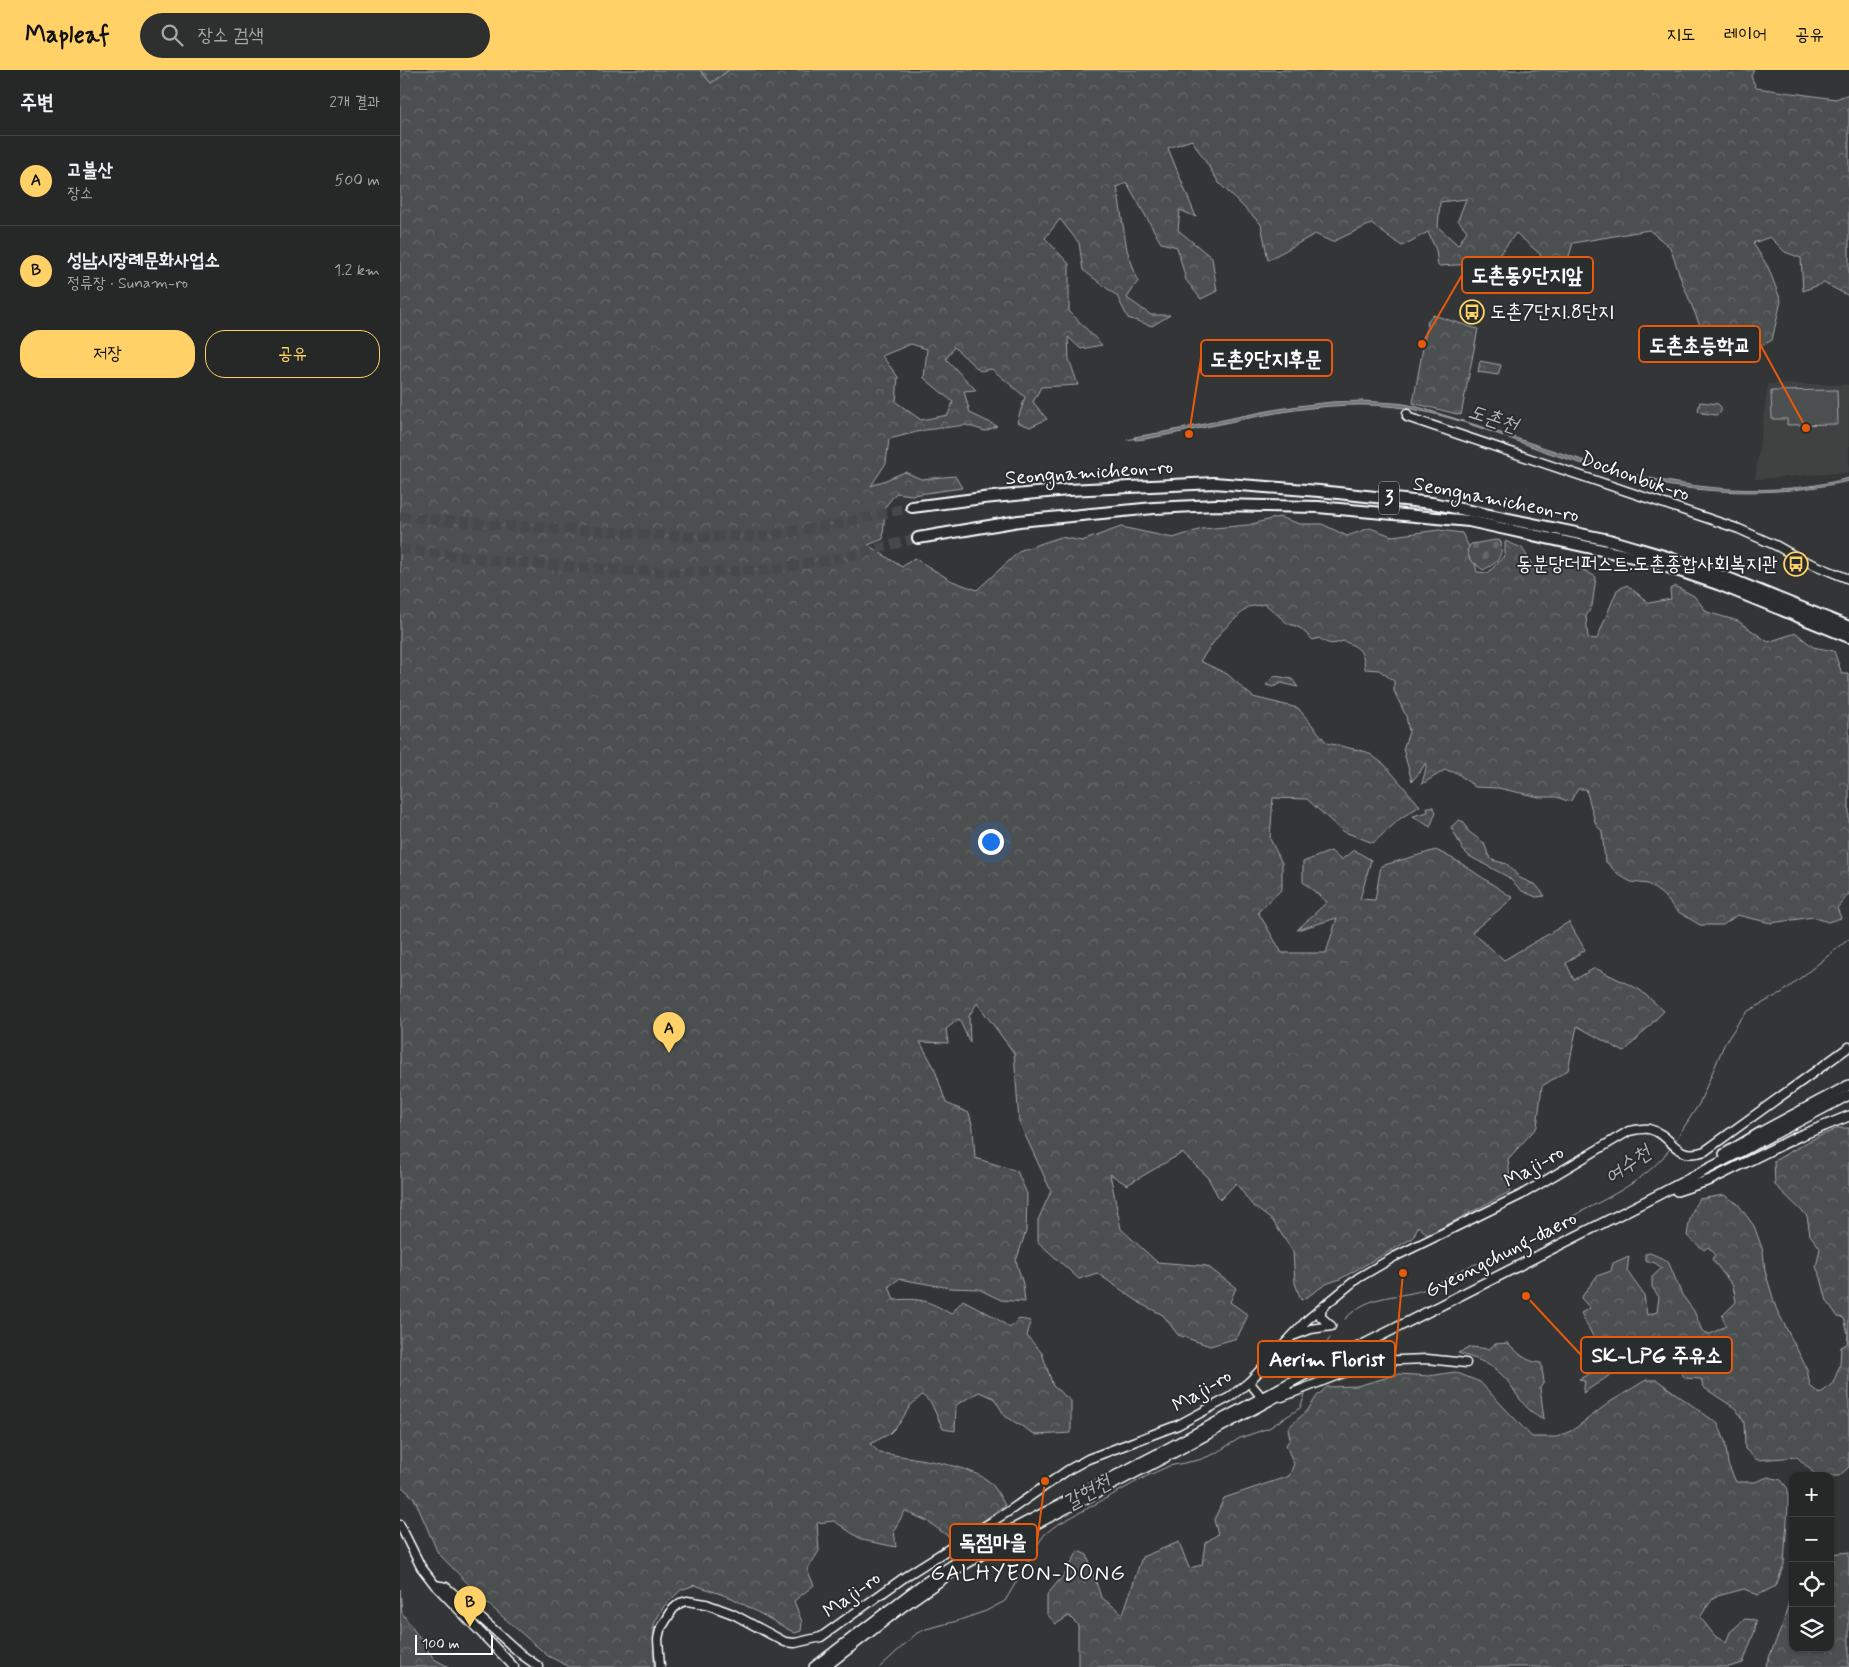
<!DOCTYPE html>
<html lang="ko">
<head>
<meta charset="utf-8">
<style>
  body { margin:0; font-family:Mynerve,"Poor Story",sans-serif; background:#2e3030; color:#f1f3f6 }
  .controls { position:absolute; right:15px; bottom:15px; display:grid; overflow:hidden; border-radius:10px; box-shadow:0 1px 4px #0004 }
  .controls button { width:45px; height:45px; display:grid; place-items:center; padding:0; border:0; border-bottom:1px solid #424445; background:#262828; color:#f1f3f6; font:25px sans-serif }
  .scale { position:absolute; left:15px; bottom:12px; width:78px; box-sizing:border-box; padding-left:5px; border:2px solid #fff; border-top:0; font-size:14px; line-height:18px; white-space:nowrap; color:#fff; -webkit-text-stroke:4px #2a2d2e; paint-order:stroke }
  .you { position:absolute; left:590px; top:771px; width:18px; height:18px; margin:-12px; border:4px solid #fff; border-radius:50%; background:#1a73e8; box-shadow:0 0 0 8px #1a73e833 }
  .badge { display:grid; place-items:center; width:32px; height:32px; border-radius:50%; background:#ffd166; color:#111; font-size:16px; font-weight:700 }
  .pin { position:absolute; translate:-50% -41px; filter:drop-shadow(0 1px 2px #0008) }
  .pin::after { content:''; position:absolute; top:26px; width:18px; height:15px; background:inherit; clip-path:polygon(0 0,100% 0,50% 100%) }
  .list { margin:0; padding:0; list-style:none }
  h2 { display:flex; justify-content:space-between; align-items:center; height:65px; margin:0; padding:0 20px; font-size:21px }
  h2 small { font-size:16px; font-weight:400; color:#a4a6a8 }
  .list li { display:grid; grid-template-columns:32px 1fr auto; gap:15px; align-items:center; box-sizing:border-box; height:90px; padding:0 20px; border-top:1px solid #424445 }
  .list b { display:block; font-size:19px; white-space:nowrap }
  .list p { margin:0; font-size:16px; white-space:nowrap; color:#a4a6a8 }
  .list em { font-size:16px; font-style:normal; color:#a4a6a8 }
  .actions { display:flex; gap:10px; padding:15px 20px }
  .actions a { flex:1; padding:11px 0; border:1px solid #ffd166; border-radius:20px; text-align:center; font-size:18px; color:#ffd166 }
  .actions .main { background:#ffd166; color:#111 }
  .icon { flex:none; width:28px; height:28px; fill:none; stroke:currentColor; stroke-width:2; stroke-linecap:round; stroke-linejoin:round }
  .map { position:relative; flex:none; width:1449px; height:1597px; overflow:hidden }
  header { display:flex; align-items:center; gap:30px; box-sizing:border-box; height:70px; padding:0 25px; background:#ffd166; color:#111 }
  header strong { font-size:24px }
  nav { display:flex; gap:28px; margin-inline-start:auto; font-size:18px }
  .search { width:350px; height:45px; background:#2e3030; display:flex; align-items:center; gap:12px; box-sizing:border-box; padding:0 18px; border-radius:28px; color:#a4a6a8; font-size:19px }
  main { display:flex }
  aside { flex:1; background:#262828 }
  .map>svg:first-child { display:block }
  .built { fill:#404243 }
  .grass { fill:#4c4f50; stroke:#a6a7a8 }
  .forest { fill:url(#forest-crowns); stroke:#a6a7a8; fill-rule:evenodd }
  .cemetery { fill:url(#cemetery-stones); stroke:#a6a7a8 }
  .water { fill:#737576; stroke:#abacad }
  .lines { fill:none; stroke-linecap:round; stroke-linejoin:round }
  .stream { stroke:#abacad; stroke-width:1 }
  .highway-tunnel { stroke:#47494a; stroke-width:10; stroke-dasharray:10 5; stroke-linecap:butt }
  .secondary-casing { stroke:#fff; stroke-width:11 }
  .primary-casing { stroke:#fff; stroke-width:12 }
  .highway-casing { stroke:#fff; stroke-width:14 }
  .secondary { stroke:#2a2d2e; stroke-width:8 }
  .primary { stroke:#2a2d2e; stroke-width:9 }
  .highway { stroke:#2a2d2e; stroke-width:10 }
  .labels { text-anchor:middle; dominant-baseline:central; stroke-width:4; stroke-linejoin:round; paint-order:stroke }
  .shield { fill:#2a2d2e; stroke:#bfc0c0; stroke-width:1 }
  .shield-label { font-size:19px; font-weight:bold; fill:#fff }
  .poi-label { font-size:20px; fill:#fff; stroke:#2a2d2e; text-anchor:start }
  .street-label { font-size:20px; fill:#fff; stroke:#2a2d2e }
  .water-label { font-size:21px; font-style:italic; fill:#b2b3b4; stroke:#2a2d2e }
  .quarter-label { font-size:22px; letter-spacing:1px; fill:#fff; stroke:#2a2d2e }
  .leader { fill:none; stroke:#e8590c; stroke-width:2 }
  .callout-dot { fill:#e8590c; stroke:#2a2d2e; stroke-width:2 }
  .callout { fill:#2a2d2e; stroke:#e8590c; stroke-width:2 }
  .callout-label { font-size:21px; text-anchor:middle; font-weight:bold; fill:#fff }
</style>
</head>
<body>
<header>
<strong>Mapleaf</strong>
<div class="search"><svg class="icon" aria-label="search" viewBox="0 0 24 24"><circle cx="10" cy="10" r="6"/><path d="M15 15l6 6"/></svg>장소 검색</div>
<nav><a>지도</a><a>레이어</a><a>공유</a></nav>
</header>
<main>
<aside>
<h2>주변<small>2개 결과</small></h2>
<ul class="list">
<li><span class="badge">A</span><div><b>고불산</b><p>장소</p></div><em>500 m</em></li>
<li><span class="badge">B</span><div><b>성남시장례문화사업소</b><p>정류장 · Sunam-ro</p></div><em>1.2 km</em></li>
</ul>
<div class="actions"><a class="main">저장</a><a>공유</a></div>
</aside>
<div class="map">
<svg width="1449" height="1597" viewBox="0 0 1449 1597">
  <defs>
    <pattern id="forest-crowns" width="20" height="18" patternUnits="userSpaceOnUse" patternTransform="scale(1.25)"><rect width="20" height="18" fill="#4c4f50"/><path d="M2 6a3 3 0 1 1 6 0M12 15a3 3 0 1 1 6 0" fill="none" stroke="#67696a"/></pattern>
    <pattern id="cemetery-stones" width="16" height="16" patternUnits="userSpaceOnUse" patternTransform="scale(1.25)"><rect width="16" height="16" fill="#4c4f50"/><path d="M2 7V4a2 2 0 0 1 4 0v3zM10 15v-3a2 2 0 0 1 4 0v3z" fill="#67696a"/></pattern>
  </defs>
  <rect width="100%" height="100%" fill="#333536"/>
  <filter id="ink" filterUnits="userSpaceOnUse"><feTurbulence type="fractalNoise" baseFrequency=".02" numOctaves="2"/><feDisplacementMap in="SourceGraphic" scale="10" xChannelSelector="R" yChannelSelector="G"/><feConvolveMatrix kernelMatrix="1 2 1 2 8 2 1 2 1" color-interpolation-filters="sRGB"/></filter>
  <g filter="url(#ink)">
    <polygon class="built" points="1368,314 1449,315 1449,402 1355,409"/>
    <polygon class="grass" points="1437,320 1438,354 1387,355 1387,349 1372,349 1371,321"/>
    <g class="forest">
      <path d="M0,0H300L311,13L329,0H1354L1351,6L1356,18L1436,29L1449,24V226L1424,213L1403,221L1401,188L1385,182L1370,167L1353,173L1368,197L1381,231L1372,270L1349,283L1311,282L1282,212L1270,177L1249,160L1173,173L1161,212L1149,208L1140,184L1116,163L1093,193L1038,196L1036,180L1028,162L1002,176L971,154L932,172L915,164L868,190L861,154L819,113L792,70L768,78L796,147L780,140L778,160L812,188L817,221L801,229L786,210L777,177L761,173L727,113L717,117L727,180L738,211L727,228L751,245H770L752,256L728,248L717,226L683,200L679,173L660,149L645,168L669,194V241L702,275L681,279L668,267L669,289L678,315L641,317L633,332L647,349L630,357L617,352L625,327L592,299L580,301L554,277L546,289L576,320L564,321L570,343L597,356L585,361L566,355L525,360L489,369L486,393L471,416L505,402L521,409L555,406L562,418L512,425L496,423L485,437L483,469L468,475L502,497L514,488L552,511L577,520L621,480L661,467L682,471L721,457L773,468L802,459L848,455L879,447L900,454H922L947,466L970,458L992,466L1039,460L1062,463L1073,485L1077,502L1088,503L1105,485V471L1122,478L1133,496L1163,488L1196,507L1192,536L1186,546L1188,568L1197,569L1217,520L1227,515L1249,533L1271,529L1270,519L1275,516L1294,526L1307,542L1338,551L1368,572L1396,563L1413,577L1434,581L1442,604H1449V824L1437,838L1441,848L1428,852L1413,847L1371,853L1337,845L1323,855H1300L1277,841L1262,824L1248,814L1231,812L1219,805L1205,791L1202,761L1196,755L1186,719H1178L1170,732L1157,727H1139L1098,718L1075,717L1057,703L1045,700L1022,714L1026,698V692L1020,702L1012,711L1003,679L1009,662L1006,646L994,621V611L979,600L965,599C964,581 959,577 943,571C932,575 929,575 919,568L913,570L900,558L887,553L865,534L848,537L821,562L800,591L827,604L853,627L898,638L927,673L967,682L985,695L1020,736L1001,748L973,773L942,761L907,729L873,728L870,769L882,793V819L858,842L882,883H926L937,848L897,860L927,832L903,812V792L931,781L941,790L954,780L971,790L960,829L975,830L981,796L1036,780L1059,792L1113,828L1072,862L1104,890L1169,852L1185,880L1166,893L1174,910L1195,898L1240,920L1264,941L1224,982L1177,956L1168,1000L1142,1016L1137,1057L1108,1089L1111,1121L1028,1165L1018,1156L1013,1168L940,1209L926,1214L907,1227L901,1230L895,1213L893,1182L873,1151L852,1135L836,1113L820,1130L807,1106L782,1083L727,1115L710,1104L721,1159L757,1192L807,1196L836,1218L830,1232L848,1245L837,1268L810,1276L778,1265L763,1245L743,1235L697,1203L679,1209L638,1172V1150L651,1121L619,1052L614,983L577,933L569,946L570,973L559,949L546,959L548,973L520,972L534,997L546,1033L569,1043L573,1058L575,1088L617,1101L627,1124L626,1161L616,1191L623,1214L625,1232L601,1230L578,1219L550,1218L499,1209L489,1216L494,1230C521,1228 527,1230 551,1244L563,1230L593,1246L610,1258L619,1249L631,1251L627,1266L642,1283L653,1316L671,1331V1363L636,1365L605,1346L594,1328L579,1322L556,1335L555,1361L543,1359L531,1333L522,1325L510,1336L499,1354L489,1364L470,1374L480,1383C507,1387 566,1394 587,1410C595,1415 600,1427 605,1435L579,1454L552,1469L527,1451L505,1441L494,1460L496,1477L462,1470L434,1451L417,1453L419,1481L407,1500L414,1515L394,1531L402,1552L401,1561L395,1563L332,1528L295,1515L281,1520L264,1536L254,1554V1597H170L148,1586L88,1534L38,1483L14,1428L0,1415ZM1066,129L1058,150L1067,161L1058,175L1038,157L1040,132ZM511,274L527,279L524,308L553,332L548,345L521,350L496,332L498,307L482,286Z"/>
      <polygon points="1033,245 1078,259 1061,345 1013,333 1028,250"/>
      <polygon points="1080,291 1101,295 1098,305 1078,302"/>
      <polygon points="1300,332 1318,334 1321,337 1321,342 1316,345 1302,343 1298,340"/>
      <polygon points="875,606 892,609 898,617 881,613 873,617 866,615"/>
      <polygon points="1027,737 1033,737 1036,742 1030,757 1013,746 1028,742"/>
      <polygon points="1059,750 1064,752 1068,761 1084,773 1088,784 1092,790 1107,794 1120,808 1136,815 1145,826 1136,827 1122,821 1108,807 1069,786 1063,780 1051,757"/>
      <path d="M1438,1058H1449V1397L1439,1406H1417L1397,1387L1357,1390L1345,1379L1344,1352L1336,1339L1303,1317L1301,1309L1285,1308L1276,1295L1260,1290L1246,1289L1222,1297L1183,1323L1185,1312L1179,1309L1197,1300L1191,1280L1196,1272L1181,1243L1190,1238L1181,1228L1197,1206L1211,1201L1213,1193L1229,1186L1227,1201L1244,1225L1247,1245L1257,1242L1259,1227L1252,1217V1207L1262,1198L1255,1193L1245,1190V1184L1250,1183L1268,1191L1282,1225L1294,1241L1302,1261L1310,1264L1326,1256L1322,1246L1336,1232L1333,1216L1312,1189L1315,1184L1308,1177L1304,1180L1287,1166C1289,1152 1291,1141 1299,1129L1324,1125L1338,1134L1354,1156L1363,1181L1365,1201L1376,1238L1407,1299L1410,1316L1420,1324L1433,1313L1440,1295L1441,1277L1447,1274L1448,1264L1444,1248L1438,1247L1427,1231L1421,1208L1416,1197L1420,1178L1410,1165L1407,1146L1375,1115L1374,1091L1409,1071Z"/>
      <path d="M1108,1273C1118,1283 1126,1292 1141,1293L1144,1312L1140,1318L1144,1349C1118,1337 1118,1320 1101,1304C1088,1292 1074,1288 1058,1283L1071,1277L1089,1279L1095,1274Z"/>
      <polygon points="1055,1302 1080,1312 1132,1367 1157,1367 1173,1360 1210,1332 1246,1310 1257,1310 1318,1354 1325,1371 1328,1394 1336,1412 1355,1412 1368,1407 1381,1410 1388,1419 1388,1435 1384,1494 1376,1516 1358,1525 1344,1519 1314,1527 1300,1547 1315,1566 1326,1573 1330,1562 1345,1549 1356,1550 1355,1560 1343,1593 1329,1597 678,1597 678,1555 669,1546 656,1554 647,1544 647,1525 667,1501 678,1481 687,1485 701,1527 723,1544 742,1487 779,1472 789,1498 802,1495 805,1473 818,1464 814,1450 824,1428 889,1406 894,1394 886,1375 890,1369 888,1358 907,1341 917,1326 927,1317 957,1316 999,1304 1029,1306"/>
      <polygon points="1449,1482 1449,1597 1365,1597 1383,1554 1393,1516 1393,1578 1430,1578 1430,1484"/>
      <polygon points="0,1519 2,1543 34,1589 49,1597 0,1597"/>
    </g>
    <g class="cemetery">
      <polygon points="300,0 329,0 311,13"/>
      <path d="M1096,470L1101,471C1103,488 1097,493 1083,500L1070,490L1067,480L1071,474Z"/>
    </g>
    <path class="water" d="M961,331C972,332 984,332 995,333C1013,334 1033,342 1050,347C1091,359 1132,374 1173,387C1260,416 1359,432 1449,408V411C1392,424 1330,425 1272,416C1258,414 1245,410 1232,407C1206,400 1180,394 1155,385C1109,369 1059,347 1011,339C922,324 833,354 745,369L735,370L734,367C797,358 859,339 923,333C935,331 948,332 961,331Z"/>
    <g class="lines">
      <g class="stream">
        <polyline points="727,370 736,368"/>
        <polyline points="1275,1071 1299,1034 1324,975 1340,950 1348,941 1383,922 1449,869"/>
        <path d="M945,1249C972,1221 998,1230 1029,1218C1041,1213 1051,1204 1063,1199C1079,1191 1097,1190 1113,1182C1131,1173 1148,1160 1165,1150C1201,1131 1248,1111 1271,1077"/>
        <polyline points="915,1290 930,1268"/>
        <polyline points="480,1597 517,1563 526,1559 557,1551 586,1541 605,1531 640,1471 645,1464 655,1456 747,1406 769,1396 799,1390 814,1384 840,1368 869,1358 900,1338 906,1322"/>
      </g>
      <g class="highway-tunnel">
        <polyline points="0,446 91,455 297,467 367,466 439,454 512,437"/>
        <polyline points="0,479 98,491 228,501 312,502 366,500 440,488 518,468"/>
      </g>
      <g class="secondary-casing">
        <g id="secondary">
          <polyline points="1007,344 1007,347 1339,459 1377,476 1400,489 1449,509"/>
          <polyline points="923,1237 921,1240 921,1247 931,1256"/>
          <polyline points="895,1265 911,1259 931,1256"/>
          <polyline points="878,1281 902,1297 916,1297"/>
          <polyline points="849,1312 865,1331"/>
          <polyline points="882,1327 974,1291 1027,1289 1066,1293"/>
          <polyline points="0,1455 21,1497 35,1515 114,1597"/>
          <polyline points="35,1515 46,1517 122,1585 139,1597"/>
          <path d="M260,1597L258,1569L260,1560L273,1539L280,1533L287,1531L306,1534L333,1544L385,1572L395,1573L421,1567L509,1504L609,1441L668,1400L688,1389L778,1355L830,1327L849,1312L907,1250L958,1208L994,1187L1121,1125L1229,1061C1235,1060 1243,1058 1249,1059C1274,1065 1274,1092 1305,1081L1449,977"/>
        </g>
      </g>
      <g class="primary-casing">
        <g id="primary">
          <polyline points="1324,1084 1361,1062 1449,1015"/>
          <polyline points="1277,1121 1310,1110 1399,1066 1449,1046"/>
          <polyline points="414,1597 520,1516 588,1472 759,1383 921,1296 1258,1125 1449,1025"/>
          <polyline points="425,1597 505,1535 554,1501 613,1466 762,1389 887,1321"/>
        </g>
      </g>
      <g class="highway-casing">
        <g id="highway">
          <polyline points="512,437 583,428 668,420 814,413 919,421 1032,433 1209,470 1267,487 1330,509 1449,557"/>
          <polyline points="518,468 619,451 754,438 816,435 918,437 1069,451 1247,490 1318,514 1449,567"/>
        </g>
      </g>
      <use href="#secondary" class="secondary"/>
      <use href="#primary" class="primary"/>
      <use href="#highway" class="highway"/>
    </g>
  </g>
  <defs>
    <g id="bus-ring" transform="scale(1.25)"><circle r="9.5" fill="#2a2d2e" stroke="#ffd166" stroke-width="1.5"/><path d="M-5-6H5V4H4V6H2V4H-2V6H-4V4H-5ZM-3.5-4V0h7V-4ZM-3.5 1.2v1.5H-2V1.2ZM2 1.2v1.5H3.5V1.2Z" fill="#ffd166"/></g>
  </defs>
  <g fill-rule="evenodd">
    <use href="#bus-ring" x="1072" y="242"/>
    <use href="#bus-ring" x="1396" y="494"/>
  </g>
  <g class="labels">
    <rect class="shield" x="979" y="411.5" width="20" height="33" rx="4"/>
    <g class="shield-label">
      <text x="989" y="428">3</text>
    </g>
    <g class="poi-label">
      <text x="1090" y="242">도촌7단지.8단지</text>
      <text x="1378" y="494" text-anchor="end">동분당더퍼스트.도촌종합사회복지관</text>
    </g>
    <g class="street-label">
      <text transform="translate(689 403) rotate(-4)">Seongnamicheon-ro</text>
      <text transform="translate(1235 407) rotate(19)">Dochonbuk-ro</text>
      <text transform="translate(1096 430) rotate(11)">Seongnamicheon-ro</text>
      <text transform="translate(1134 1097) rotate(-30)">Maji-ro</text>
      <text transform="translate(1101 1185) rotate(-27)">Gyeongchung-daero</text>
      <text transform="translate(802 1321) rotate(-31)">Maji-ro</text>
      <text transform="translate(452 1525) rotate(-36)">Maji-ro</text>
    </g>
    <g class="water-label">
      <text transform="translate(1093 349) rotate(18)">도촌천</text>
      <text transform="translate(1228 1095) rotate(-35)">여수천</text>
      <text transform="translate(687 1423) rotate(-29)">갈현천</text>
    </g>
    <g class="quarter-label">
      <text x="628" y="1504">GALHYEON-DONG</text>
    </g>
  </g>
  <path class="leader" d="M1022 274L1062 205M1406 358L1360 274M789 364L801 288M1126 1226L1181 1285M1003 1203L995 1289M645 1411L637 1472"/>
  <g class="callout-dot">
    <circle cx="1022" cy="274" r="5"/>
    <circle cx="1406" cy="358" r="5"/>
    <circle cx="789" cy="364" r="5"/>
    <circle cx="1126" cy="1226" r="5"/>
    <circle cx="1003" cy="1203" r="5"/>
    <circle cx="645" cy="1411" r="5"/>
  </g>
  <g class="callout">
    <rect x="1062" y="187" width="131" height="36" rx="5"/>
    <rect x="1239" y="256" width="121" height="36" rx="5"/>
    <rect x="801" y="270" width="131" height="36" rx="5"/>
    <rect x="1181" y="1267" width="151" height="36" rx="5"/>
    <rect x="858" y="1271" width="137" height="36" rx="5"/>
    <rect x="550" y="1454" width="87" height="36" rx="5"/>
  </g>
  <g class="callout-label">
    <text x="1127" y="212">도촌동9단지앞</text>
    <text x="1300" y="282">도촌초등학교</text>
    <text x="866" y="296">도촌9단지후문</text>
    <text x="1257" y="1292">SK-LPG 주유소</text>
    <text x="927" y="1296">Aerim Florist</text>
    <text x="593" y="1479">독점마을</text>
  </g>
</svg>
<div class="controls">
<button>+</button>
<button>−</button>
<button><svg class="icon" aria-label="locate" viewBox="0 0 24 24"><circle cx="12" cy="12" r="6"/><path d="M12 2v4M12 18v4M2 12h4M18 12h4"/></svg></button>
<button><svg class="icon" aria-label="layers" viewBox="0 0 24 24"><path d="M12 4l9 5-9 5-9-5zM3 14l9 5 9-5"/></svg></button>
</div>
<div class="scale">100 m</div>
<div class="you"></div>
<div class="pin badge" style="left:269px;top:983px">A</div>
<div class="pin badge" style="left:70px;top:1557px">B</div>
</div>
</main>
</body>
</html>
